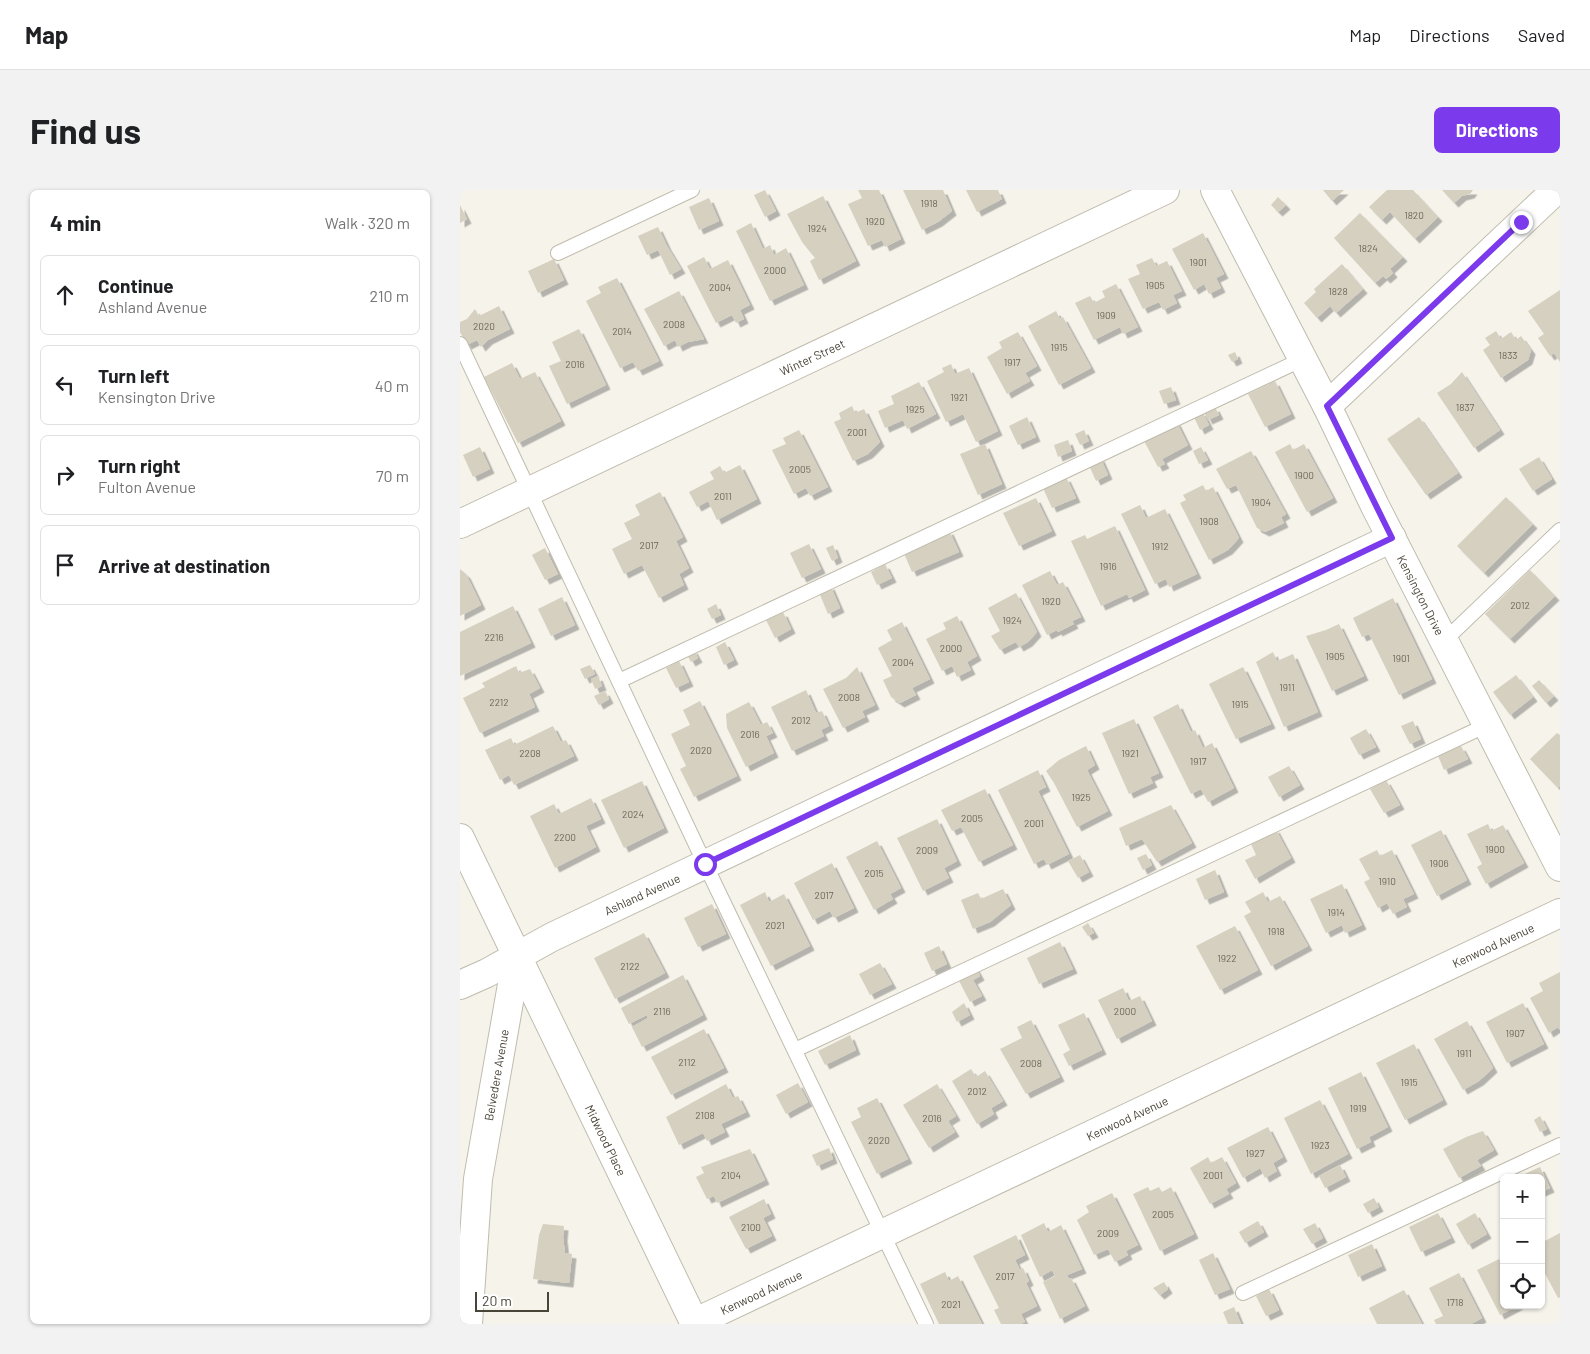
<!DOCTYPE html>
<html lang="en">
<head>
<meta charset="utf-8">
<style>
  body { margin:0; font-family:Barlow,sans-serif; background:#f2f2f2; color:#202124 }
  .controls { position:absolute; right:15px; bottom:15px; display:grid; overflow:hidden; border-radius:8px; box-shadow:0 1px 4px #0004 }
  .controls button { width:45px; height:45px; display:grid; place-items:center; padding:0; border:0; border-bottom:1px solid #e0e0e0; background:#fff; color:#202124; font:25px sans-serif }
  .scale { position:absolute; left:15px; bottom:12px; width:74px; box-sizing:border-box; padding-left:5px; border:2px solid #494438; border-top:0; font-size:14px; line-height:18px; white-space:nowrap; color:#494438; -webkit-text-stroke:4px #fff; paint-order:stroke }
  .stop { position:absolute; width:15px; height:15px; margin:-11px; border:4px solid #7c3aed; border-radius:50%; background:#fff }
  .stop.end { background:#7c3aed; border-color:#fff; box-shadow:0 1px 5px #0008 }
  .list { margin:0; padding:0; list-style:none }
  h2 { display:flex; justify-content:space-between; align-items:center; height:65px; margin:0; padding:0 20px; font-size:21px }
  h2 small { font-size:16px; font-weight:400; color:#757577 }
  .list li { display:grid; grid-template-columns:32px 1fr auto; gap:15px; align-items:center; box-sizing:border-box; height:80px; margin:0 10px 10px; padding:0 10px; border:1px solid #e0e0e0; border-radius:8px }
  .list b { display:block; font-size:19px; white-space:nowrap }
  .list p { margin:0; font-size:16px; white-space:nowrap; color:#757577 }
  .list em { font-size:16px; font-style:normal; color:#757577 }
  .icon { flex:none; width:28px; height:28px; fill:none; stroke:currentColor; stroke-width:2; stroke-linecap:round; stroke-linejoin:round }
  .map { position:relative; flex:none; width:1100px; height:1134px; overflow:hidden; border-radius:8px }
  header { display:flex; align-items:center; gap:30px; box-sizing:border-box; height:70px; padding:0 25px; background:#fff; border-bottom:1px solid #e0e0e0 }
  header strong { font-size:24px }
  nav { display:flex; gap:28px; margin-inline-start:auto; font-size:18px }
  .intro { display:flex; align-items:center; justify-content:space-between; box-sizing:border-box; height:120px; padding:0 30px }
  h1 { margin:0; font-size:35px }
  .button { padding:12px 22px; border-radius:8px; background:#7c3aed; color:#fff; font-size:18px; font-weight:700 }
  main { display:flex; gap:30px; padding:0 30px }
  aside { flex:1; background:#fff; border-radius:8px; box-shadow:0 1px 4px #0004 }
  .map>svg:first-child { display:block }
  .building { fill:#d6d0c0; filter:url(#shadow) }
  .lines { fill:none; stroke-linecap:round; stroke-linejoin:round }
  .lane-casing { stroke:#c0bcad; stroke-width:16 }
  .street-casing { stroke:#c0bcad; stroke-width:30 }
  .lane { stroke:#fff; stroke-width:14 }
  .street { stroke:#fff; stroke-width:28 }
  .route { stroke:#7c3aed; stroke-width:6 }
  .labels { text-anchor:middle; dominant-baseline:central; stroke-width:5; stroke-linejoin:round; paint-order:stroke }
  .number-label { font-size:10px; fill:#6c675a }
  .street-label { font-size:12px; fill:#494438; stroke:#fff }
</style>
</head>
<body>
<header>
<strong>Map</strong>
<nav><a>Map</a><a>Directions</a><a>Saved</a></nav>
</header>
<div class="intro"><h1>Find us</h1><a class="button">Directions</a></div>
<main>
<aside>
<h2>4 min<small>Walk · 320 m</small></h2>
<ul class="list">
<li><svg class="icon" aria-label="ahead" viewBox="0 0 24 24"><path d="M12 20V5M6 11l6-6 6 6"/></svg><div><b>Continue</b><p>Ashland Avenue</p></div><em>210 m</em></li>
<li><svg class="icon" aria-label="left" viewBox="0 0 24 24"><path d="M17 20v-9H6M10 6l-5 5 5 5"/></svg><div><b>Turn left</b><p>Kensington Drive</p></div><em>40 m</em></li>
<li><svg class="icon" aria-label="right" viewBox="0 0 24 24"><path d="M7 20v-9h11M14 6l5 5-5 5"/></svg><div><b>Turn right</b><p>Fulton Avenue</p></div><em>70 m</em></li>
<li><svg class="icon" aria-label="arrive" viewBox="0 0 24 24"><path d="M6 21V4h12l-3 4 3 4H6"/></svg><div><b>Arrive at destination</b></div></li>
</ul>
</aside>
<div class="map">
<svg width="1100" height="1134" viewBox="0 0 1100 1134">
  <defs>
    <filter id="shadow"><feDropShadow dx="4.5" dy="4.5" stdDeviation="0" flood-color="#0004"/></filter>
  </defs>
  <rect width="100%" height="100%" fill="#f5f3ea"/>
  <g class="building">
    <polygon points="305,0 316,21 305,27 294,5"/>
    <polygon points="398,0 419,0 441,49 425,57 422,50 408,56 388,14 402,8"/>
    <polygon points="443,0 483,0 492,21 478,32 462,40"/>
    <polygon points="506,0 538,0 542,9 517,22"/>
    <polygon points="863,0 884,0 872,11"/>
    <polygon points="927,0 953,0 978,27 955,49 930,22 922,30 909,17"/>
    <polygon points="982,0 1013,0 1010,4 1002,6 994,13"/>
    <polygon points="363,6 396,71 359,90 350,71 355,68 342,52 327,24"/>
    <polygon points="818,7 826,15 818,22 811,15"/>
    <polygon points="249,8 259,31 239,40 229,17"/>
    <polygon points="0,15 7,29 0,33"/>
    <polygon points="900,23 943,67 930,79 933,83 926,89 923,86 915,93 874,48"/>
    <polygon points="291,33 303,59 310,55 314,65 326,58 344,95 310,111 276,41"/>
    <polygon points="198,37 207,56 221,79 210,85 198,60 187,65 178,46"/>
    <polygon points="743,43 764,84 756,88 761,98 749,104 744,94 734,100 712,59"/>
    <polygon points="244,67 250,79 268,70 290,115 280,120 284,129 276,133 272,125 256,133 227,76"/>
    <polygon points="692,68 696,76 707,71 722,101 713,105 717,113 703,120 699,112 683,119 668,89 680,84 676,75"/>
    <polygon points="94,69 104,90 78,103 68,81"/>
    <polygon points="882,74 903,99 876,123 870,116 857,128 844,113 856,102 854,99"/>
    <polygon points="157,88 199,171 178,181 173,172 160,178 126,111 141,103 138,97"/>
    <polygon points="656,94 678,137 663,144 660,137 634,150 615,113 630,106 634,113 645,107 642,101"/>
    <polygon points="1100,100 1100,172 1094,163 1090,166 1078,148 1084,144 1068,121"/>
    <polygon points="219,101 244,149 228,152 218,157 215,150 204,156 184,119"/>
    <polygon points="39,116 50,139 28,150 21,157 17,150 7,155 0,142 0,132 7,129 15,119 19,126"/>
    <polygon points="596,121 600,129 603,127 631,178 599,195 568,136"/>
    <polygon points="119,139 146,195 107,214 89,176 101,171 92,152"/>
    <polygon points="1036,141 1041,149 1051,142 1056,150 1061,146 1071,160 1068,170 1041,188 1023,160 1030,155 1025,148"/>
    <polygon points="558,142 577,176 565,183 570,191 547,204 527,167 542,158 539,152"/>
    <polygon points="775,162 778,169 772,172 768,165"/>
    <polygon points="52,173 60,189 75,182 101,231 58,253 24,187"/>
    <polygon points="491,174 495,184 509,178 538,241 516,252 503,224 486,232 467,191 484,182 482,178"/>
    <polygon points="1002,182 1040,240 1014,258 977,203 991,194"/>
    <polygon points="815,191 831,224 805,237 788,204"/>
    <polygon points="459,192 476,224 447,239 443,230 425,238 418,221 434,214 431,206"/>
    <polygon points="711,197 716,210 704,214 699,201"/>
    <polygon points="392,216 395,223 404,219 420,252 408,264 393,271 374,232 381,229 379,223"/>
    <polygon points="755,217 759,225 748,230 744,222"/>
    <polygon points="742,221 749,235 740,240 733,225"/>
    <polygon points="567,227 576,247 558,255 549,236"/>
    <polygon points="959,227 998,283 966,305 927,249"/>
    <polygon points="716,231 728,255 702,269 705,274 698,277 683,249"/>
    <polygon points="339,240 368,297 350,306 346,298 334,304 312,260 326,254 323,248"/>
    <polygon points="624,240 629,251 620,255 615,244"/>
    <polygon points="608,250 612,261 598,267 594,255"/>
    <polygon points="525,254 542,294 518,305 500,264"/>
    <polygon points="830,254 833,260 844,254 873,308 847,322 815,262"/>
    <polygon points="20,257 30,279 13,287 3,265"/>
    <polygon points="741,257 748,270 739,274 733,261"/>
    <polygon points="791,261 826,324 821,327 824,333 805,342 797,338 776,295 767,299 756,279"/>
    <polygon points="640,267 648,285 636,291 628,273"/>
    <polygon points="1079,267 1092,289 1073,301 1059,279"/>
    <polygon points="280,275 297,309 257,330 248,311 237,317 229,302 254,289 250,282 260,276 264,283"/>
    <polygon points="606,287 616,308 592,318 583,298"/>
    <polygon points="743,295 746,301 753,297 779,348 768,360 749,370 720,313 726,310 723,305"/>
    <polygon points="200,302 223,347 216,351 229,378 219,384 224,395 199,408 182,375 164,384 152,359 172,349 164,333 180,325 175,315"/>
    <polygon points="1046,307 1073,334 1024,383 997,356"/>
    <polygon points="576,308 592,341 559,356 543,323"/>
    <polygon points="680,315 686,328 705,319 737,384 709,397 706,389 695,394 661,324"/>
    <polygon points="655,336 685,400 669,408 667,404 641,416 611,351 625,345 627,349"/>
    <polygon points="489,340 499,362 452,382 443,361"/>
    <polygon points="349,354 361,379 342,388 330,363"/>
    <polygon points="373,355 378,368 372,371 366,358"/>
    <polygon points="85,358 98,384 85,390 72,365"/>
    <polygon points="425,374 432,388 417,395 411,382"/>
    <polygon points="0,379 6,384 21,415 0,426"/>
    <polygon points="1070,380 1095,406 1050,449 1025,424"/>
    <polygon points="590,381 597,395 603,392 621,427 612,431 614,434 598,442 597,440 587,445 562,395"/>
    <polygon points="370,395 380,418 368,424 358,400"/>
    <polygon points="556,403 577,442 568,452 559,457 556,452 540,460 531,446 540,441 528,418"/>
    <polygon points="102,407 115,435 91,446 78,419"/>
    <polygon points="933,408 972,489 939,505 909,444 902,447 893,428"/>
    <polygon points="256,414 261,425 252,429 247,419"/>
    <polygon points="53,416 71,453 0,486 0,442"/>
    <polygon points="323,422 331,439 315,448 306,430"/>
    <polygon points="497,426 517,466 507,472 511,480 497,487 492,476 482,481 466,449 486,439 483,433"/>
    <polygon points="442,432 470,489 452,498 456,505 440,513 431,507 423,490 432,486 418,458 432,450 427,440"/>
    <polygon points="879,434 904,486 872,501 846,446 866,440"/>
    <polygon points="265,452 274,470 264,475 256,457"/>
    <polygon points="233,459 238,468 231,472 226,463"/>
    <polygon points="813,462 817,471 833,464 858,522 824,537 796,472"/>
    <polygon points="219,471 229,492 216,498 206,478"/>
    <polygon points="130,475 135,484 125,489 120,479"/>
    <polygon points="56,476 59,483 70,479 80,498 69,504 75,517 20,543 3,508 25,497 22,493"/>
    <polygon points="397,477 415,515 402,521 405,527 383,538 363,499 386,488"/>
    <polygon points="783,477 811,534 776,549 749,494"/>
    <polygon points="1056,485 1073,507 1050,525 1033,502"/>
    <polygon points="138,486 142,496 135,499 131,489"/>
    <polygon points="1079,490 1094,506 1086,513 1072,496"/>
    <polygon points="346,500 356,523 362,521 369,536 361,540 364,546 332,561 311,517"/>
    <polygon points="145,501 149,509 139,515 134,506"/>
    <polygon points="240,511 277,586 234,607 220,579 226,576 211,544 230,535 223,520"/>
    <polygon points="289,512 301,535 307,532 313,543 306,546 314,563 286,577 267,538 266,524"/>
    <polygon points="718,514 731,542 735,540 743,558 752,553 774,598 748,612 741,599 731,604 693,527"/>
    <polygon points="674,529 699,583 690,587 693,593 669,604 642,543"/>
    <polygon points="953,531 961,549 950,554 941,536"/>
    <polygon points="93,536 101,552 106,550 114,566 54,595 49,585 40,590 25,560 51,548 54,555"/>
    <polygon points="906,539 916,557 899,565 890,548"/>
    <polygon points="1097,543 1100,545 1100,596 1098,598 1070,569"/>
    <polygon points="626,556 635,575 627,580 648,621 617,637 594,593 586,581 599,570"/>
    <polygon points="1001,556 1008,569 984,580 978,566"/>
    <polygon points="829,576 840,595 819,607 808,587"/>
    <polygon points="578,580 586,597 578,601 609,664 587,675 584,669 574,674 538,600"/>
    <polygon points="926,590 940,615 924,623 910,599"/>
    <polygon points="182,591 204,638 164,658 141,610"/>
    <polygon points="525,599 553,655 519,672 501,637 492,641 481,620"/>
    <polygon points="131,608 141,629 126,636 136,657 95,678 70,626 94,614 99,624"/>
    <polygon points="711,615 732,653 697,672 682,649 666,656 659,638"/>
    <polygon points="477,629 497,671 484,678 489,688 463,701 437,648"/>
    <polygon points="1028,634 1031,641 1043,635 1064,673 1026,694 1017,677 1022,674 1007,644"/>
    <polygon points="815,638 831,668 795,689 785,670 796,665 791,654 801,649"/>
    <polygon points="981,640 1007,690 977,706 951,655"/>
    <polygon points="417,651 441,698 430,704 433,709 414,720 386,667"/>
    <polygon points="917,660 920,666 932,660 954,704 943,709 947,717 933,724 927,713 918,718 904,692 910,689 899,669"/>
    <polygon points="686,664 692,675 683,680 677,668"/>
    <polygon points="620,665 629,682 618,688 608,671"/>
    <polygon points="372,673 394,718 374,728 370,721 353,730 334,693"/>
    <polygon points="755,680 764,702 745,710 736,689"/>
    <polygon points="882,694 902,735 885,743 882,735 866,743 850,709"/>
    <polygon points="543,699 551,715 530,732 513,739 501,710 518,703 521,709"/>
    <polygon points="305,702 309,712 324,704 350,756 311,776 280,715"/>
    <polygon points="803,702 808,712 820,706 848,756 811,776 784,726 791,722 785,712"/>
    <polygon points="252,714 266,744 238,757 224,728"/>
    <polygon points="628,733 634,743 628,746 622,737"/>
    <polygon points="775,736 798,780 760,800 736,756"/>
    <polygon points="184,743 205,783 155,809 134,768"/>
    <polygon points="600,752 613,779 579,794 567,768"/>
    <polygon points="479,756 487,774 472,781 464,763"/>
    <polygon points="420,773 432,794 410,805 399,784"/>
    <polygon points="515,777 520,786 513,790 522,806 510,812 497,787"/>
    <polygon points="1100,782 1100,840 1098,837 1089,843 1070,808 1083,801 1079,793"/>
    <polygon points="223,785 243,825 182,857 172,837 188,828 187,825 169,834 161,818"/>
    <polygon points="663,798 669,811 680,806 692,831 657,849 638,810"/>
    <polygon points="504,813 510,825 497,832 492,822"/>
    <polygon points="1063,813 1084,854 1047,873 1026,832"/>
    <polygon points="624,823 642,860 609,876 603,864 610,860 598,835"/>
    <polygon points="571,830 600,887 566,904 540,859 562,848 557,837"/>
    <polygon points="1007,831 1033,878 1019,891 1003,900 974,849"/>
    <polygon points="244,839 264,878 211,905 191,867"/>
    <polygon points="390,845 396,860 365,875 358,861"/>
    <polygon points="954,854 983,910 945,930 916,873"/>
    <polygon points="511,879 516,887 525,881 543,911 531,918 534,924 517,934 492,891"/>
    <polygon points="901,882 928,937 909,947 911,952 897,959 868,898"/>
    <polygon points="338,893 348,912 326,924 316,905"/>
    <polygon points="266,894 273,908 278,906 286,922 261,934 265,942 247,951 243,943 219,955 206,927"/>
    <polygon points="477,894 496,926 488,931 495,942 469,958 443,915"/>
    <polygon points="417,908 448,969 417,984 391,932 401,927 397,918"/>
    <polygon points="860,910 888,964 851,984 824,928"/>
    <polygon points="1080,926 1087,939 1080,942 1074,930"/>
    <polygon points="808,937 823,967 813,973 817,981 805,988 800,978 783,988 767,958"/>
    <polygon points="1023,941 1034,960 1017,970 1021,976 999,988 983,959 1006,947"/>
    <polygon points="369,958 373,969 357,976 352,965"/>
    <polygon points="290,959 305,990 257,1013 254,1006 247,1009 236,987 244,983 241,977"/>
    <polygon points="748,967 751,973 762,967 776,993 766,999 769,1004 750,1014 730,978"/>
    <polygon points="880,975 886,987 865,998 859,986"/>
    <polygon points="1080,977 1090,998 1081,1002 1081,988 1056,988"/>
    <polygon points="688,997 690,1001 699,997 702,1002 711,997 734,1044 700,1061 673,1004"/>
    <polygon points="652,1003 678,1055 666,1061 668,1065 655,1072 648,1059 634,1065 617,1030 629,1022 626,1016"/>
    <polygon points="914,1008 919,1017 908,1023 903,1014"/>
    <polygon points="304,1009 311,1024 303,1028 312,1046 286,1059 269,1027"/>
    <polygon points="978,1023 991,1048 961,1062 949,1037"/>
    <polygon points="1015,1023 1027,1044 1008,1055 996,1034"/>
    <polygon points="798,1031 804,1042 785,1053 779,1042"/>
    <polygon points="584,1033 588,1042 601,1035 622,1079 607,1085 609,1089 611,1088 625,1116 600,1129 583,1092 595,1086 592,1080 580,1087 561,1045"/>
    <polygon points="855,1033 863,1048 852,1054 843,1039"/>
    <polygon points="83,1034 104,1036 103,1047 105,1063 112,1064 109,1093 73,1089 79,1045"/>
    <polygon points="1100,1043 1100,1107 1098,1108 1081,1076 1081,1053"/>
    <polygon points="556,1045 565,1065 555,1070 560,1080 563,1078 569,1091 566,1093 577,1116 561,1124 565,1132 561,1134 541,1134 534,1120 539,1118 513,1066"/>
    <polygon points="912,1054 922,1076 898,1087 888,1065"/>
    <polygon points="753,1063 770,1099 755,1105 739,1070"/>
    <polygon points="1039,1069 1044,1079 1044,1115 1059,1115 1040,1125 1017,1080"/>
    <polygon points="485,1082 489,1091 498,1086 522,1134 479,1134 460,1094"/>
    <polygon points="999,1083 1022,1128 1011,1134 976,1134 974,1130 983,1126 969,1098"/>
    <polygon points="704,1092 708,1099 700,1105 693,1098"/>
    <polygon points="809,1099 819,1120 806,1126 796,1106"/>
    <polygon points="944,1100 962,1134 917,1134 909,1118"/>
    <polygon points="774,1117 781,1134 768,1134 763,1122"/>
  </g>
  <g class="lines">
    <g class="lane-casing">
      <g id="lane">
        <polyline points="98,63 232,0"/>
        <polyline points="0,154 245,674 466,1134"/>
        <polyline points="984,451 1100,340"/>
        <polyline points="159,491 843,169"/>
        <polyline points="335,860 1027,535"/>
        <polyline points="783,1103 1100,955"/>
      </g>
    </g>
    <g class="street-casing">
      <g id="street">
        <polyline points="755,0 867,216 915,316 1100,677"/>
        <polyline points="867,216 1096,0"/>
        <polyline points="0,334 705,0"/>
        <polyline points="0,648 57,766 18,989 8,1134"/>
        <polyline points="57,766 235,1134"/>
        <polyline points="0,795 27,783 92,747 932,348"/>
        <polyline points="234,1133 1100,723"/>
      </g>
    </g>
    <use href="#lane" class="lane"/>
    <use href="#street" class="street"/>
  </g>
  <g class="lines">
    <polyline class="route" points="245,674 932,348 867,216 1061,32"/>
  </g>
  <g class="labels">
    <g class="number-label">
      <text x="469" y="13">1918</text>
      <text x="954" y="25">1820</text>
      <text x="415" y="31">1920</text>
      <text x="357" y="38">1924</text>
      <text x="908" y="58">1824</text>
      <text x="738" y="72">1901</text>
      <text x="315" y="80">2000</text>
      <text x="695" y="95">1905</text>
      <text x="260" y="97">2004</text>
      <text x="878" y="101">1828</text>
      <text x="646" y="125">1909</text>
      <text x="214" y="134">2008</text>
      <text x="24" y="136">2020</text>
      <text x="162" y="141">2014</text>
      <text x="599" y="157">1915</text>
      <text x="1048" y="165">1833</text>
      <text x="552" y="172">1917</text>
      <text x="115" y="174">2016</text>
      <text x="499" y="207">1921</text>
      <text x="1005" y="217">1837</text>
      <text x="455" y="219">1925</text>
      <text x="397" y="242">2001</text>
      <text x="340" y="279">2005</text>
      <text x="844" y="285">1900</text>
      <text x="263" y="306">2011</text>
      <text x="801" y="312">1904</text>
      <text x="749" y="331">1908</text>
      <text x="189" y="355">2017</text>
      <text x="700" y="356">1912</text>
      <text x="648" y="376">1916</text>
      <text x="591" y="411">1920</text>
      <text x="1060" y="415">2012</text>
      <text x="552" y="430">1924</text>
      <text x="34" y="447">2216</text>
      <text x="491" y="458">2000</text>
      <text x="875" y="466">1905</text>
      <text x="941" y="468">1901</text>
      <text x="443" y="472">2004</text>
      <text x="827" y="497">1911</text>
      <text x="389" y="507">2008</text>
      <text x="39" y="512">2212</text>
      <text x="780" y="514">1915</text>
      <text x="341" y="530">2012</text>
      <text x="290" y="544">2016</text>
      <text x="241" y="560">2020</text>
      <text x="70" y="563">2208</text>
      <text x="670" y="563">1921</text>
      <text x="738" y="571">1917</text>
      <text x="621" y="607">1925</text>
      <text x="173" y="624">2024</text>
      <text x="512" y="628">2005</text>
      <text x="574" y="633">2001</text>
      <text x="105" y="647">2200</text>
      <text x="1035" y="659">1900</text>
      <text x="467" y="660">2009</text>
      <text x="979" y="673">1906</text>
      <text x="414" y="683">2015</text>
      <text x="927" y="691">1910</text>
      <text x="364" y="705">2017</text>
      <text x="876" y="722">1914</text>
      <text x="315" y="735">2021</text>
      <text x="816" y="741">1918</text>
      <text x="767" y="768">1922</text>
      <text x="170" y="776">2122</text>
      <text x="202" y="821">2116</text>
      <text x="665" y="821">2000</text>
      <text x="1055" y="843">1907</text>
      <text x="1004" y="863">1911</text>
      <text x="227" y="872">2112</text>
      <text x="571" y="873">2008</text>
      <text x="949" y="892">1915</text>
      <text x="517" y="901">2012</text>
      <text x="898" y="918">1919</text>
      <text x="245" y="925">2108</text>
      <text x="472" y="928">2016</text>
      <text x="419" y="950">2020</text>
      <text x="860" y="955">1923</text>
      <text x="795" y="963">1927</text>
      <text x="271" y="985">2104</text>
      <text x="753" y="985">2001</text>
      <text x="703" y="1024">2005</text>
      <text x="291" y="1037">2100</text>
      <text x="648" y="1043">2009</text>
      <text x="545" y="1086">2017</text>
      <text x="995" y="1112">1718</text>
      <text x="491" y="1114">2021</text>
    </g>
    <g class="street-label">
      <text transform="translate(352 167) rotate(-25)">Winter Street</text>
      <text transform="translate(961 405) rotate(63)">Kensington Drive</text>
      <text transform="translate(182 704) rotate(-25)">Ashland Avenue</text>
      <text transform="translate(1033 755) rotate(-25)">Kenwood Avenue</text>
      <text transform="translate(36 885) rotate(-80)">Belvedere Avenue</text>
      <text transform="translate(667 928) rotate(-25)">Kenwood Avenue</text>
      <text transform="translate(146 950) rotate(64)">Midwood Place</text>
      <text transform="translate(301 1102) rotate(-25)">Kenwood Avenue</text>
    </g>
  </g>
</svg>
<div class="controls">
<button>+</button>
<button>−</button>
<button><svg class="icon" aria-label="locate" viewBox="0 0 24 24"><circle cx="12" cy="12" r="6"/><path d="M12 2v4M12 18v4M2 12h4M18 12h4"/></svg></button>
</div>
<div class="scale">20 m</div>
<div class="stop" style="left:245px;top:674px"></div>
<div class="stop end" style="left:1061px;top:32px"></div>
</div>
</main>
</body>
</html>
